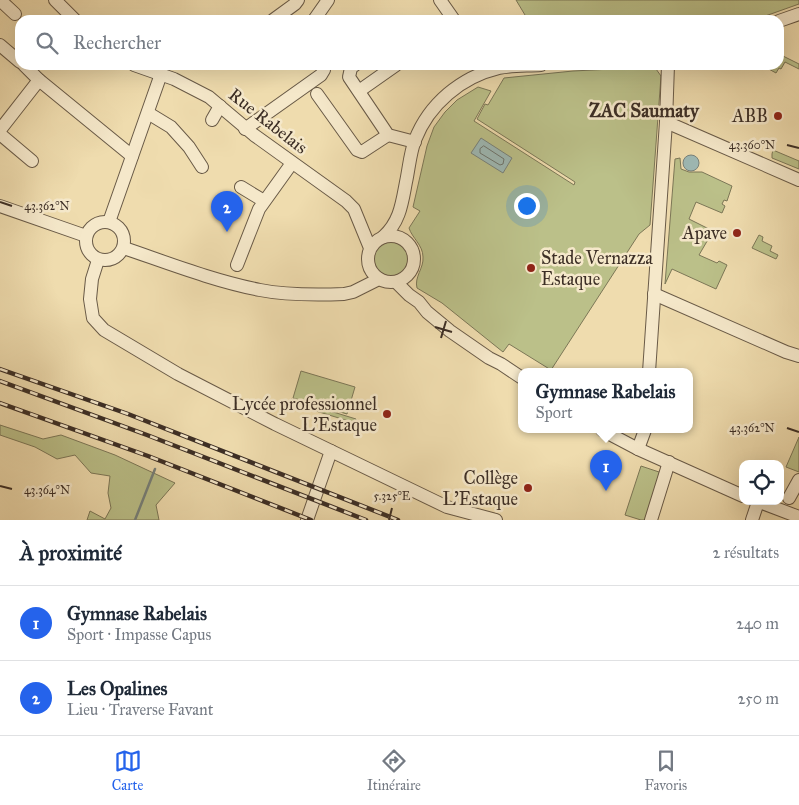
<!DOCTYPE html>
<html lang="fr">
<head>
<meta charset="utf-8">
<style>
  body { margin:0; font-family:"IM FELL Great Primer",serif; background:#f6f6f7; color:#1f2937 }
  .controls { position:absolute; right:15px; bottom:15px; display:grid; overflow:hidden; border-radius:10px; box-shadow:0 5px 20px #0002 }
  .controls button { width:45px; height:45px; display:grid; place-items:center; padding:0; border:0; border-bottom:1px solid #e0e1e3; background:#fff; color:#1f2937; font:25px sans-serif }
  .you { position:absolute; left:526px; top:205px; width:18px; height:18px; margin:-12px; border:4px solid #fff; border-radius:50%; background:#1a73e8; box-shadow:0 0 0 8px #1a73e833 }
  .badge { display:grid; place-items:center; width:32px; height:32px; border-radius:50%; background:#2563eb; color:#fff; font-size:16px; font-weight:700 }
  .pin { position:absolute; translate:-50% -41px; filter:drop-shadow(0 1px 2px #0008) }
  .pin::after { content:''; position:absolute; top:26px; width:18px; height:15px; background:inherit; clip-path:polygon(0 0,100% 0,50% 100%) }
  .popup { position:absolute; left:518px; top:368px; width:175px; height:65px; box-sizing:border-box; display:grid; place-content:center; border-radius:10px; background:#fff; filter:drop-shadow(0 1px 4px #0005); font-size:16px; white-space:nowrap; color:#747a83 }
  .popup b { font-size:19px; color:#1f2937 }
  .popup::after { content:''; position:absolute; left:50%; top:100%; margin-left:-10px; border:10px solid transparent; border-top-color:#fff }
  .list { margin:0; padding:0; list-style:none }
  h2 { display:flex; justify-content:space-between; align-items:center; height:65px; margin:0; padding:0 20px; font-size:21px }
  h2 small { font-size:16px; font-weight:400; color:#747a83 }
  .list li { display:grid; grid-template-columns:32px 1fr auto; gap:15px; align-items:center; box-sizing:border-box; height:75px; padding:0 20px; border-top:1px solid #e0e1e3 }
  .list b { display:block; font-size:19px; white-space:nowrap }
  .list p { margin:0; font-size:16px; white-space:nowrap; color:#747a83 }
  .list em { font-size:16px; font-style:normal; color:#747a83 }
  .icon { flex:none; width:28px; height:28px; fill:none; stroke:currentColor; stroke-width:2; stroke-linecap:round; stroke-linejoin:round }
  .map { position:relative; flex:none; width:799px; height:520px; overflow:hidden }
  .search { position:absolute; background:#fff; box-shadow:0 5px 20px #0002; left:15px; right:15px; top:15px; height:55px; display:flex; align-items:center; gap:12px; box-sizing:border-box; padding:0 18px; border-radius:15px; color:#747a83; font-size:19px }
  .sheet { height:215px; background:#fff }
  nav { display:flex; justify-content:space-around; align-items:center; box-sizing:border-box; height:70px; border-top:1px solid #e0e1e3; background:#fff; font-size:14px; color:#747a83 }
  nav a { display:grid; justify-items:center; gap:2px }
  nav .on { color:#2563eb }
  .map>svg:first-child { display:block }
  .green { fill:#bbc089; stroke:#7c7757 }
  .water { fill:#9eb9b5; stroke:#77817b }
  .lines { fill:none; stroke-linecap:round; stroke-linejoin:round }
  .shore { stroke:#6d746d; stroke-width:1 }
  .stream { stroke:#77817b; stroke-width:2.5 }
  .minor-casing { stroke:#695a47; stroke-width:14 }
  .minor { stroke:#f5e8ca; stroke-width:12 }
  .rail-casing { stroke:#3c2e25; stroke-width:4.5 }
  .rail { stroke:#f5e8ca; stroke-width:2.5; stroke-dasharray:8; stroke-linecap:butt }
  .ticks { fill:none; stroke:#3c2e25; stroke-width:2 }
  .poi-dot { fill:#8f2418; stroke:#f5e8ca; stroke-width:2 }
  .labels { text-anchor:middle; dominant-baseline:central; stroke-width:5; stroke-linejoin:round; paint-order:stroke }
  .poi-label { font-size:18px; fill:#3c2e25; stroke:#f5e8ca; text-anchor:end }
  .street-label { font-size:18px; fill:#3c2e25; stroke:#f5e8ca }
  .neighbourhood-label { font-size:19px; font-weight:bold; fill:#3c2e25; stroke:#f5e8ca }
  .ticks-label { font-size:12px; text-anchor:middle; fill:#3c2e25; stroke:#f5e8ca; stroke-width:5; stroke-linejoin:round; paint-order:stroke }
</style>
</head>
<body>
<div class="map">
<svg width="799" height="520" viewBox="0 0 799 520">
  <rect width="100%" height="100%" fill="#efdcae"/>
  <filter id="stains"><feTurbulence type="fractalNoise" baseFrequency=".004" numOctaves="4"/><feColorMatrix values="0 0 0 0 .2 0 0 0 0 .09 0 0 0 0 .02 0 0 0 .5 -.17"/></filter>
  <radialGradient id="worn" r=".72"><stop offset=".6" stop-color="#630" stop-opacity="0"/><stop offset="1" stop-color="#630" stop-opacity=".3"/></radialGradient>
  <g class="green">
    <polygon points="516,0 799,0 799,4 754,20 528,20"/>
    <polygon points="779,54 799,64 799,69 785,62 781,69 779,68 776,73 767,68 768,65 779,65"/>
    <path d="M652,67L656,69L661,76L650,225L639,234L551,370L509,344L503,352L442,303L417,288C414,277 424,268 423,257C423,245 412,238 409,228L420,211L413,207L427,146L434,127L445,112L457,100L478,87L491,91L474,121L574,185L575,182L477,119L485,104L488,105L504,78L573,71Z"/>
    <polygon points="773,150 799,161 799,169 772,158 772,154"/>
    <polygon points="680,158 681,169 689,172 702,172 732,186 727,201 724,200 722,204 725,206 722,213 696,202 689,219 713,231 699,255 717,263 719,261 727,265 716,289 672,269 665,284 675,159"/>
    <polygon points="759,235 763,237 762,241 772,246 770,251 778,255 776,259 752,248"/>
    <circle cx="391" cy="259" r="17"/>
    <polygon points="301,371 355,387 347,414 293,398"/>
    <polygon points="291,399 356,419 355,423 290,403"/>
    <polygon points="0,425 43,439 61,435 115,455 175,483 156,505 159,520 87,520 90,511 105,519 111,508 108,493 110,476 91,473 75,455 57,459 35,447 0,435"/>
    <polygon points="799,437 799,472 786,467"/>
    <polygon points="641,466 662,473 646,520 641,520 625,515"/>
  </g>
  <g class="water">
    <polygon points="481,138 512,158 503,173 471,153"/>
    <circle cx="691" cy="163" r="8"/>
  </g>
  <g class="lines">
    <polygon class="shore" points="484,146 504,159 503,164 500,165 480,153 480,149"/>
    <polyline class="stream" points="135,520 155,469"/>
    <g class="minor-casing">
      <g id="minor">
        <polyline points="0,0 15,14"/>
        <polyline points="55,0 75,20"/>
        <polyline points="440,0 454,20"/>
        <polyline points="273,20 295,4 298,0"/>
        <polyline points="314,20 328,0"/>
        <polyline points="779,21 799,14"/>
        <polyline points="0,45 20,62"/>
        <polyline points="24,65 39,80 132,156"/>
        <polyline points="134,65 174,79 209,97 254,135 346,201 354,209 370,248"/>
        <polyline points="355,65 351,68 349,77 388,135 415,142"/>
        <polyline points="359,91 396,65"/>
        <polyline points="317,94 357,150 362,152 388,135"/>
        <polyline points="148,113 171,127 189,147 202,167"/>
        <polyline points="212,120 220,106"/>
        <polyline points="666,122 799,180"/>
        <polyline points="245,129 321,75 324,70 324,65"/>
        <polyline points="0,130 39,80"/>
        <polyline points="0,134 32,161"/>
        <polyline points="241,187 264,201"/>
        <polyline points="0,206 86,236"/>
        <circle cx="105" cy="241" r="19"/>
        <polyline points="109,222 161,74"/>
        <circle cx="391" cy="259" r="23"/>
        <path d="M383,237C400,222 402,203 406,182C409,168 410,153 415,140C429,104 461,77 499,68C512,65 527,66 541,65"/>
        <path d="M124,248C168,263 214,281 260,290C285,295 318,295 344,294L353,292L379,279"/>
        <polyline points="98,260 92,279 90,299 93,318 104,330 178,374 275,424 447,507 496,520"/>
        <polyline points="237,265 259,209 292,163"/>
        <polyline points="396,282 409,295 419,302 427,312 450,331 489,358 501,364 522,378"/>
        <polyline points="654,294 786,352 799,356"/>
        <polyline points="649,372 666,122 668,65"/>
        <polyline points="602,430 638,449 743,496"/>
        <polyline points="638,449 645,430"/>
        <polyline points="789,498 799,480"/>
        <polyline points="757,501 799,517"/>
        <polyline points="307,520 331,451"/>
        <polyline points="651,520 669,462"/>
        <polyline points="752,520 758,502"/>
      </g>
    </g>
    <use href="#minor" class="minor"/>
    <g class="rail-casing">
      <g id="rail">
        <polyline points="0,369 128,414 398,520"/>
        <polyline points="0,381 147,435 366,520"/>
        <polyline points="0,403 148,456 311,520"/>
      </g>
    </g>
    <use href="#rail" class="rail"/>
  </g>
  <path class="ticks" d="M787,145L799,148M0,202L12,206M435,327L452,332M441,338L446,321M787,428L799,432M0,486L12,489M389,520L392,508"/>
  <g class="poi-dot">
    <circle cx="778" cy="116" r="5"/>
    <circle cx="737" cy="233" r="5"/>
    <circle cx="531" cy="268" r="5"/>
    <circle cx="387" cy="414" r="5"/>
    <circle cx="528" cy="488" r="5"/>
  </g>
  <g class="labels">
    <g class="poi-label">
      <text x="768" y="116">ABB</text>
      <text x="727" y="233">Apave</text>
      <text x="541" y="258" text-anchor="start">Stade Vernazza<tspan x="541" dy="21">Estaque</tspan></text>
      <text x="377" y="404">Lycée professionnel<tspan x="377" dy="21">L'Estaque</tspan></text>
      <text x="518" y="478">Collège<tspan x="518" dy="21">L'Estaque</tspan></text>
    </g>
    <g class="street-label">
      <text transform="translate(268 121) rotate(38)">Rue Rabelais</text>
    </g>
    <g class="neighbourhood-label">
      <text x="644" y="110">ZAC Saumaty</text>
    </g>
  </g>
  <g class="ticks-label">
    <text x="752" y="149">43.360°N</text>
    <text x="47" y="210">43.362°N</text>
    <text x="752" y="432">43.362°N</text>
    <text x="47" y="494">43.364°N</text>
    <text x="392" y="500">5.325°E</text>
  </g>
  <rect width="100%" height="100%" filter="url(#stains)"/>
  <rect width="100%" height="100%" fill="url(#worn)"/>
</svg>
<div class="controls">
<button><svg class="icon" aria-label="locate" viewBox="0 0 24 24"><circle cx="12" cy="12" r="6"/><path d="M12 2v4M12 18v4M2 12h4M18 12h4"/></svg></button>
</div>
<div class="you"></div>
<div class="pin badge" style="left:606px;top:491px">1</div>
<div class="popup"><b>Gymnase Rabelais</b>Sport</div>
<div class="pin badge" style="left:227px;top:232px">2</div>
<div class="search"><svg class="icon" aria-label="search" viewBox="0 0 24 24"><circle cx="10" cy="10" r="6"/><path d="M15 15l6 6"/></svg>Rechercher</div>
</div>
<section class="sheet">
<h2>À proximité<small>2 résultats</small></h2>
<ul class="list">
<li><span class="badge">1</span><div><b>Gymnase Rabelais</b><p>Sport · Impasse Capus</p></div><em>240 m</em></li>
<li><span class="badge">2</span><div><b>Les Opalines</b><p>Lieu · Traverse Favant</p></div><em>250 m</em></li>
</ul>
</section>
<nav>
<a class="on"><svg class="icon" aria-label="map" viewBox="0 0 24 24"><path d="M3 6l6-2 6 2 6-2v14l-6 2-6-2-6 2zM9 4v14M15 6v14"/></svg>Carte</a>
<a><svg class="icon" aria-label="directions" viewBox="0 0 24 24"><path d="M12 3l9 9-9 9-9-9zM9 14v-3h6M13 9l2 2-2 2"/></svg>Itinéraire</a>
<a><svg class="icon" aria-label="saved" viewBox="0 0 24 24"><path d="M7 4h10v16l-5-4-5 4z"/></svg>Favoris</a>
</nav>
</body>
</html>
